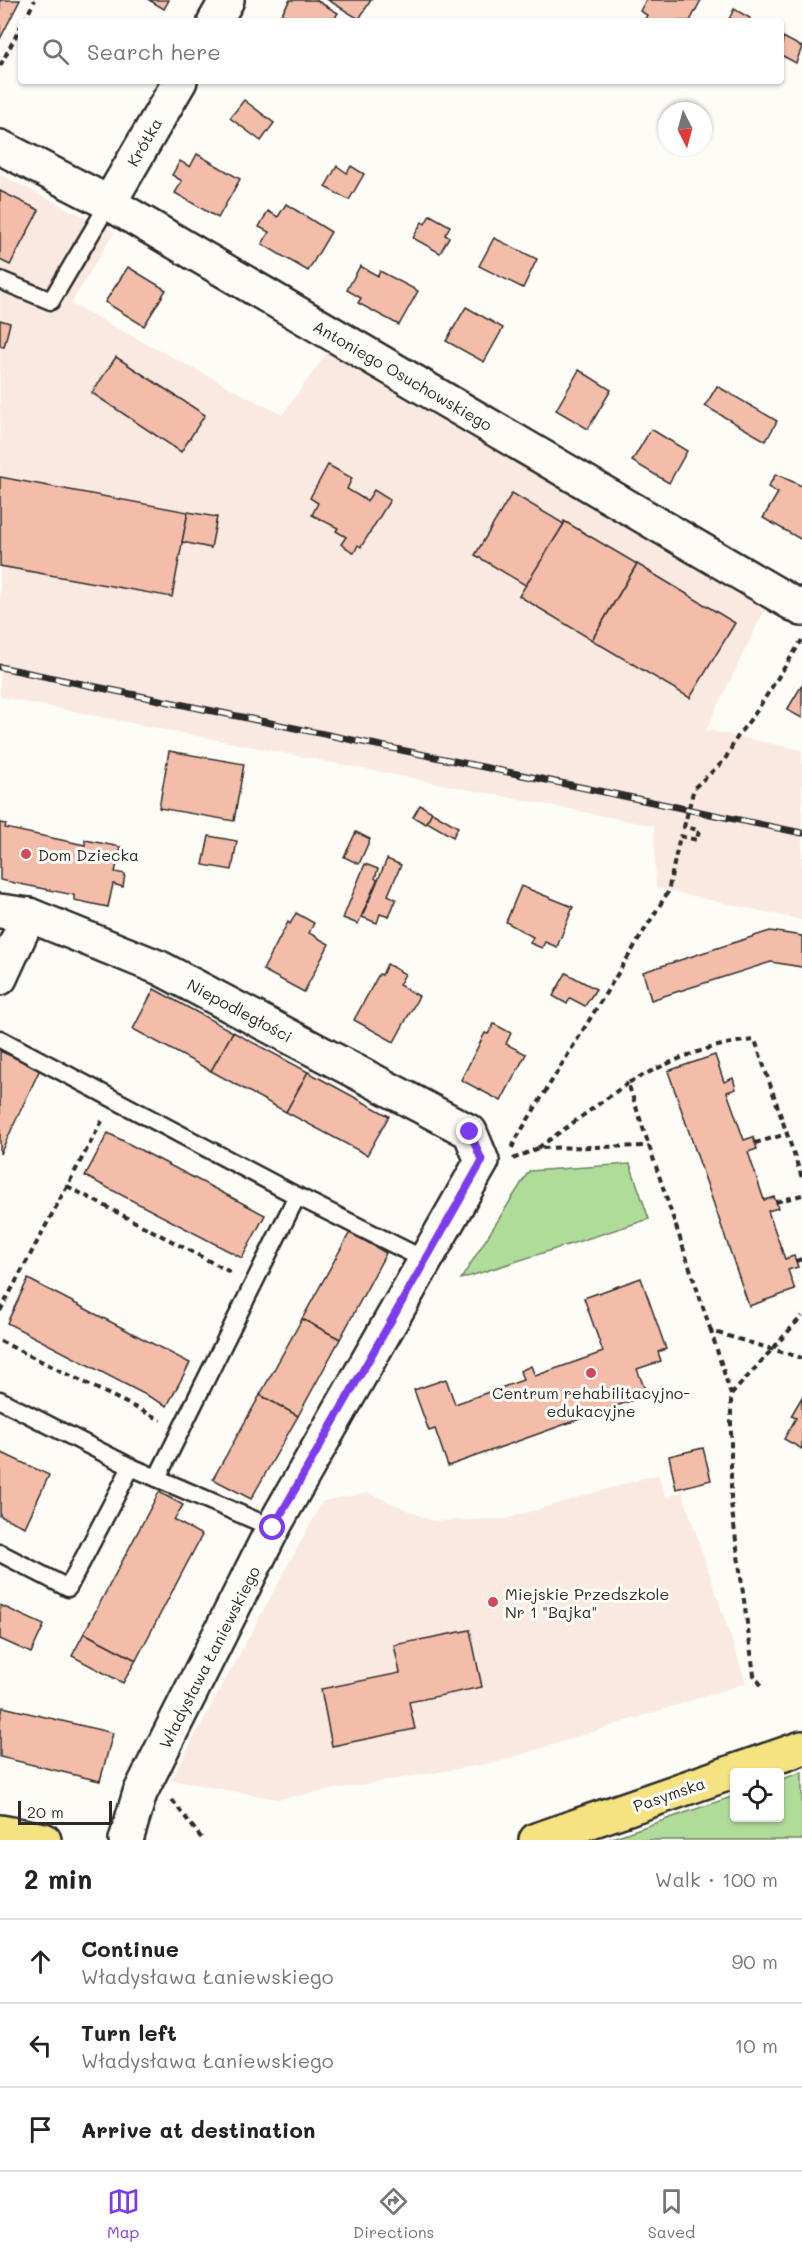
<!DOCTYPE html>
<html lang="en">
<head>
<meta charset="utf-8">
<style>
  body { margin:0; font-family:Mali,sans-serif; background:#f6f6f6; color:#222 }
  .controls { position:absolute; right:18px; bottom:18px; display:grid; overflow:hidden; border-radius:6px; box-shadow:0 2px 4px #0004 }
  .controls button { width:54px; height:54px; display:grid; place-items:center; padding:0; border:0; border-bottom:2px solid #e0e0e0; background:#fff; color:#222; font:30px sans-serif }
  .compass { position:absolute; left:658px; top:102px; width:54px; height:54px; border-radius:50%; background:#fff; box-shadow:0 2px 4px #0004; rotate:174deg }
  .scale { position:absolute; left:18px; bottom:15px; width:94px; box-sizing:border-box; padding-left:6px; border:3px solid #2b2b2b; border-top:0; font-size:16px; line-height:21px; white-space:nowrap; color:#2b2b2b; -webkit-text-stroke:4px #fdfcf7; paint-order:stroke }
  .stop { position:absolute; width:18px; height:18px; margin:-14px; border:4px solid #7c3aed; border-radius:50%; background:#fff }
  .stop.end { background:#7c3aed; border-color:#fff; box-shadow:0 2px 6px #0008 }
  .list { margin:0; padding:0; list-style:none }
  h2 { display:flex; justify-content:space-between; align-items:center; height:78px; margin:0; padding:0 24px; font-size:26px }
  h2 small { font-size:20px; font-weight:400; color:#767676 }
  .list li { display:grid; grid-template-columns:39px 1fr auto; gap:18px; align-items:center; box-sizing:border-box; height:84px; padding:0 24px; border-top:2px solid #e0e0e0 }
  .list b { display:block; font-size:22px; white-space:nowrap }
  .list p { margin:0; font-size:20px; white-space:nowrap; color:#767676 }
  .list em { font-size:20px; font-style:normal; color:#767676 }
  .icon { flex:none; width:33px; height:33px; fill:none; stroke:currentColor; stroke-width:2; stroke-linecap:round; stroke-linejoin:round }
  .map { position:relative; flex:none; width:802px; height:1840px; overflow:hidden }
  .search { position:absolute; background:#fff; box-shadow:0 2px 4px #0004; left:18px; right:18px; top:18px; height:66px; display:flex; align-items:center; gap:15px; box-sizing:border-box; padding:0 21px; border-radius:6px; color:#767676; font-size:22px }
  .sheet { height:330px; background:#fff }
  nav { display:flex; justify-content:space-around; align-items:center; box-sizing:border-box; height:84px; border-top:2px solid #e0e0e0; background:#fff; font-size:16px; color:#767676 }
  nav a { display:grid; justify-items:center; gap:3px }
  nav .on { color:#7c3aed }
  .map>svg:first-child { display:block }
  .built { fill:#fae9e0 }
  .green { fill:#b0dc9a; stroke:#6e8462; stroke-width:1.5 }
  .building { fill:#f4bda9; stroke:#2b2b2b; stroke-width:1.5 }
  .lines { fill:none; stroke-linecap:round; stroke-linejoin:round }
  .service-casing { stroke:#2b2b2b; stroke-width:21 }
  .minor-casing { stroke:#2b2b2b; stroke-width:38 }
  .primary-casing { stroke:#2b2b2b; stroke-width:38 }
  .path { stroke:#2b2b2b; stroke-width:4; stroke-dasharray:6 4.5; stroke-linecap:butt }
  .service { stroke:#fdfcf7; stroke-width:16 }
  .minor { stroke:#fdfcf7; stroke-width:33 }
  .primary { stroke:#f5e382; stroke-width:33 }
  .rail-casing { stroke:#2b2b2b; stroke-width:7 }
  .rail { stroke:#fdfcf7; stroke-width:4.5; stroke-dasharray:14; stroke-linecap:butt }
  .route { stroke:#7c3aed; stroke-width:8 }
  .poi-dot { fill:#d1495b; stroke:#fdfcf7; stroke-width:2 }
  .labels { text-anchor:middle; dominant-baseline:central; stroke-width:6; stroke-linejoin:round; paint-order:stroke }
  .street-label { font-size:16px; fill:#2b2b2b; stroke:#fdfcf7 }
  .poi-label { font-size:16px; fill:#2b2b2b; stroke:#fdfcf7; text-anchor:start }
</style>
</head>
<body>
<div class="map">
<svg width="802" height="1840" viewBox="0 0 802 1840">
  <rect width="100%" height="100%" fill="#fdfcf7"/>
  <filter id="ink" filterUnits="userSpaceOnUse"><feTurbulence type="fractalNoise" baseFrequency=".0167" numOctaves="2"/><feDisplacementMap in="SourceGraphic" scale="12" xChannelSelector="R" yChannelSelector="G"/><feConvolveMatrix kernelMatrix="1 2 1 2 8 2 1 2 1" color-interpolation-filters="sRGB"/></filter>
  <g filter="url(#ink)">
    <g class="built">
      <polygon points="0,175 114,232 71,304 282,415 332,346 769,601 706,730 802,750 802,920 656,888 654,826 0,697"/>
      <polygon points="658,1474 666,1497 682,1492 746,1683 498,1762 277,1799 171,1780 323,1501 368,1493 433,1521 505,1519"/>
    </g>
    <g class="green">
      <polygon points="630,1164 649,1219 461,1279 529,1171"/>
      <polygon points="802,1772 802,1840 606,1840 734,1796 734,1818 780,1818 780,1780"/>
    </g>
    <g class="building">
      <polygon points="0,0 20,0 0,39"/>
      <polygon points="149,0 169,0 164,9"/>
      <polygon points="290,0 316,0 338,13 333,21 277,21"/>
      <polygon points="328,0 371,0 359,19"/>
      <polygon points="646,0 701,0 690,21 644,21 647,15 640,11"/>
      <polygon points="734,9 750,18 749,21 728,21"/>
      <polygon points="783,37 802,47 796,63 781,55"/>
      <polygon points="244,100 274,123 261,141 230,118"/>
      <polygon points="197,154 240,179 218,218 175,193 182,181 172,175 180,161 190,167"/>
      <polygon points="337,166 347,173 351,166 364,174 349,200 325,187"/>
      <polygon points="0,191 39,210 10,265 0,260"/>
      <polygon points="286,204 331,232 308,271 262,244 269,232 259,227 268,211 278,217"/>
      <polygon points="430,215 450,226 445,235 449,237 440,253 413,238 422,222 425,224"/>
      <polygon points="494,238 537,259 523,288 479,266"/>
      <polygon points="360,266 378,276 380,271 418,291 399,325 358,303 361,298 347,290"/>
      <polygon points="128,267 166,290 144,326 105,302"/>
      <polygon points="466,307 503,328 484,362 446,341"/>
      <polygon points="0,320 10,323 4,347 0,346"/>
      <polygon points="116,357 205,415 181,452 92,393"/>
      <polygon points="579,370 611,390 588,429 556,410"/>
      <polygon points="717,386 777,421 766,441 705,406"/>
      <polygon points="651,429 687,451 669,483 632,461"/>
      <polygon points="328,465 352,478 347,489 367,501 374,490 390,500 361,547 358,545 354,553 341,544 346,537 336,531 338,528 312,515 318,503 310,498"/>
      <polygon points="776,474 802,486 802,540 763,518 778,493 768,487"/>
      <polygon points="0,477 188,512 172,597 0,566"/>
      <polygon points="512,493 564,524 527,586 475,555"/>
      <polygon points="188,512 217,517 211,548 182,542"/>
      <polygon points="564,521 637,564 592,640 519,596 564,524"/>
      <polygon points="637,564 735,623 690,698 592,640"/>
      <polygon points="802,685 802,718 787,710"/>
      <polygon points="169,751 244,764 234,821 159,808"/>
      <polygon points="420,805 432,812 426,824 413,817"/>
      <polygon points="432,812 458,827 453,837 427,822"/>
      <polygon points="0,823 6,824 5,828 85,845 85,840 121,847 115,872 125,874 123,887 113,884 108,907 74,900 74,895 0,880"/>
      <polygon points="356,832 370,839 359,864 344,857"/>
      <polygon points="209,836 237,841 232,870 203,865"/>
      <polygon points="387,859 401,865 388,895 396,899 389,917 380,914 377,923 362,917"/>
      <polygon points="365,864 378,869 375,878 377,880 358,924 343,918"/>
      <polygon points="521,886 573,907 557,947 545,942 542,948 530,943 533,937 506,922"/>
      <polygon points="296,913 314,923 309,933 329,944 304,992 263,970 288,922 290,924"/>
      <polygon points="770,931 802,936 802,967 771,962 651,1000 643,972"/>
      <polygon points="387,964 405,974 399,985 419,996 394,1042 354,1020 379,974 382,975"/>
      <polygon points="566,973 596,989 585,1006 570,998 567,1004 553,996"/>
      <polygon points="154,989 233,1032 211,1071 133,1029"/>
      <polygon points="494,1024 511,1033 506,1044 526,1054 501,1101 461,1080 485,1033 488,1034"/>
      <polygon points="233,1032 308,1072 286,1112 211,1071"/>
      <polygon points="0,1051 40,1069 0,1154"/>
      <polygon points="715,1055 724,1082 733,1078 736,1089 727,1092 744,1140 753,1137 757,1149 748,1152 764,1200 774,1197 776,1202 778,1208 768,1211 785,1259 794,1256 798,1267 788,1270 795,1290 749,1306 668,1071"/>
      <polygon points="308,1072 389,1116 367,1155 286,1112"/>
      <polygon points="108,1133 265,1215 242,1258 85,1176"/>
      <polygon points="350,1232 386,1253 340,1339 302,1319"/>
      <polygon points="641,1278 666,1349 658,1352 661,1361 637,1369 647,1395 448,1466 435,1429 429,1431 414,1390 446,1379 455,1404 523,1380 520,1371 531,1366 535,1376 603,1352 584,1298"/>
      <polygon points="28,1279 190,1363 167,1406 7,1323"/>
      <polygon points="302,1319 340,1339 298,1416 260,1395"/>
      <polygon points="260,1395 298,1416 251,1499 213,1479"/>
      <polygon points="802,1397 802,1449 784,1439 796,1418 791,1416"/>
      <polygon points="703,1448 711,1480 676,1489 669,1456"/>
      <polygon points="0,1452 49,1475 25,1527 0,1516"/>
      <polygon points="159,1492 183,1505 174,1520 202,1535 136,1660 84,1633"/>
      <polygon points="0,1605 44,1625 31,1653 0,1639"/>
      <polygon points="470,1630 482,1687 409,1702 415,1729 332,1746 321,1689 400,1673 394,1645"/>
      <polygon points="84,1633 136,1660 123,1683 72,1656"/>
      <polygon points="3,1707 113,1733 100,1781 0,1757 0,1720"/>
    </g>
    <g class="lines">
      <g class="service-casing">
        <g id="service">
          <polyline points="0,280 51,301 109,203"/>
          <polyline points="0,1039 297,1196 425,1260"/>
          <polyline points="0,1400 131,1467 68,1588 0,1553"/>
          <polyline points="131,1467 273,1528"/>
          <polyline points="157,1478 297,1196"/>
        </g>
      </g>
      <g class="minor-casing">
        <g id="minor">
          <polyline points="215,21 227,0"/>
          <polyline points="0,147 109,203 802,609"/>
          <polyline points="109,203 180,81"/>
          <polyline points="0,911 29,915 160,968 470,1132 482,1161 275,1524 140,1793 126,1840"/>
          <polyline points="0,978 29,915"/>
        </g>
      </g>
      <g class="primary-casing">
        <g id="primary">
          <polyline points="0,1832 44,1840"/>
          <polyline points="536,1840 802,1748"/>
        </g>
      </g>
      <g class="path">
        <polyline points="24,21 35,0"/>
        <polyline points="0,66 21,26"/>
        <polyline points="628,1083 538,1148 649,1146"/>
        <polyline points="755,1143 787,1134"/>
        <polyline points="512,1148 516,1139 668,892 680,836 697,840 699,830 684,827 694,788 724,761 739,734 756,712 802,640"/>
        <polyline points="513,1159 538,1148"/>
        <polyline points="67,1186 234,1274"/>
        <polyline points="776,1202 802,1195"/>
        <polyline points="796,1261 802,1259"/>
        <polyline points="0,1311 102,1121"/>
        <path d="M711,1331L628,1083C668,1062 710,1043 755,1040L802,1178"/>
        <polyline points="0,1341 161,1420"/>
        <polyline points="731,1395 711,1331 802,1358"/>
        <polyline points="761,1685 754,1675 731,1503 731,1395 802,1316"/>
        <polyline points="172,1800 203,1840"/>
      </g>
      <use href="#service" class="service"/>
      <use href="#minor" class="minor"/>
      <use href="#primary" class="primary"/>
      <g class="rail-casing">
        <polyline id="rail" points="0,667 802,833"/>
      </g>
      <use href="#rail" class="rail"/>
    </g>
  </g>
  <g class="lines" filter="url(#ink)">
    <polyline class="route" points="273,1528 482,1161 470,1132"/>
  </g>
  <g class="poi-dot">
    <circle cx="26" cy="854" r="6"/>
    <circle cx="591" cy="1373" r="6"/>
    <circle cx="493" cy="1602" r="6"/>
  </g>
  <g class="labels">
    <g class="street-label">
      <text transform="translate(144 142) rotate(-60)">Krótka</text>
      <text transform="translate(403 375) rotate(30)">Antoniego Osuchowskiego</text>
      <text transform="translate(240 1010) rotate(28)">Niepodległości</text>
      <text transform="translate(209 1657) rotate(-63)">Władysława Łaniewskiego</text>
      <text transform="translate(669 1794) rotate(-19)">Pasymska</text>
    </g>
    <g class="poi-label">
      <text x="38" y="854">Dom Dziecka</text>
      <text x="591" y="1392" text-anchor="middle">Centrum rehabilitacyjno-<tspan x="591" dy="18">edukacyjne</tspan></text>
      <text x="505" y="1593">Miejskie Przedszkole<tspan x="505" dy="18">Nr 1 "Bajka"</tspan></text>
    </g>
  </g>
</svg>
<div class="controls">
<button><svg class="icon" aria-label="locate" viewBox="0 0 24 24"><circle cx="12" cy="12" r="6"/><path d="M12 2v4M12 18v4M2 12h4M18 12h4"/></svg></button>
</div>
<svg class="compass" viewBox="-18 -18 36 36"><path d="M0-13l5 13h-10z" fill="#e53935"/><path d="M0 13l5-13h-10z" fill="#767676"/></svg>
<div class="scale">20 m</div>
<div class="stop" style="left:273px;top:1528px"></div>
<div class="stop end" style="left:470px;top:1132px"></div>
<div class="search"><svg class="icon" aria-label="search" viewBox="0 0 24 24"><circle cx="10" cy="10" r="6"/><path d="M15 15l6 6"/></svg>Search here</div>
</div>
<section class="sheet">
<h2>2 min<small>Walk · 100 m</small></h2>
<ul class="list">
<li><svg class="icon" aria-label="ahead" viewBox="0 0 24 24"><path d="M12 20V5M6 11l6-6 6 6"/></svg><div><b>Continue</b><p>Władysława Łaniewskiego</p></div><em>90 m</em></li>
<li><svg class="icon" aria-label="left" viewBox="0 0 24 24"><path d="M17 20v-9H6M10 6l-5 5 5 5"/></svg><div><b>Turn left</b><p>Władysława Łaniewskiego</p></div><em>10 m</em></li>
<li><svg class="icon" aria-label="arrive" viewBox="0 0 24 24"><path d="M6 21V4h12l-3 4 3 4H6"/></svg><div><b>Arrive at destination</b></div></li>
</ul>
</section>
<nav>
<a class="on"><svg class="icon" aria-label="map" viewBox="0 0 24 24"><path d="M3 6l6-2 6 2 6-2v14l-6 2-6-2-6 2zM9 4v14M15 6v14"/></svg>Map</a>
<a><svg class="icon" aria-label="directions" viewBox="0 0 24 24"><path d="M12 3l9 9-9 9-9-9zM9 14v-3h6M13 9l2 2-2 2"/></svg>Directions</a>
<a><svg class="icon" aria-label="saved" viewBox="0 0 24 24"><path d="M7 4h10v16l-5-4-5 4z"/></svg>Saved</a>
</nav>
</body>
</html>
